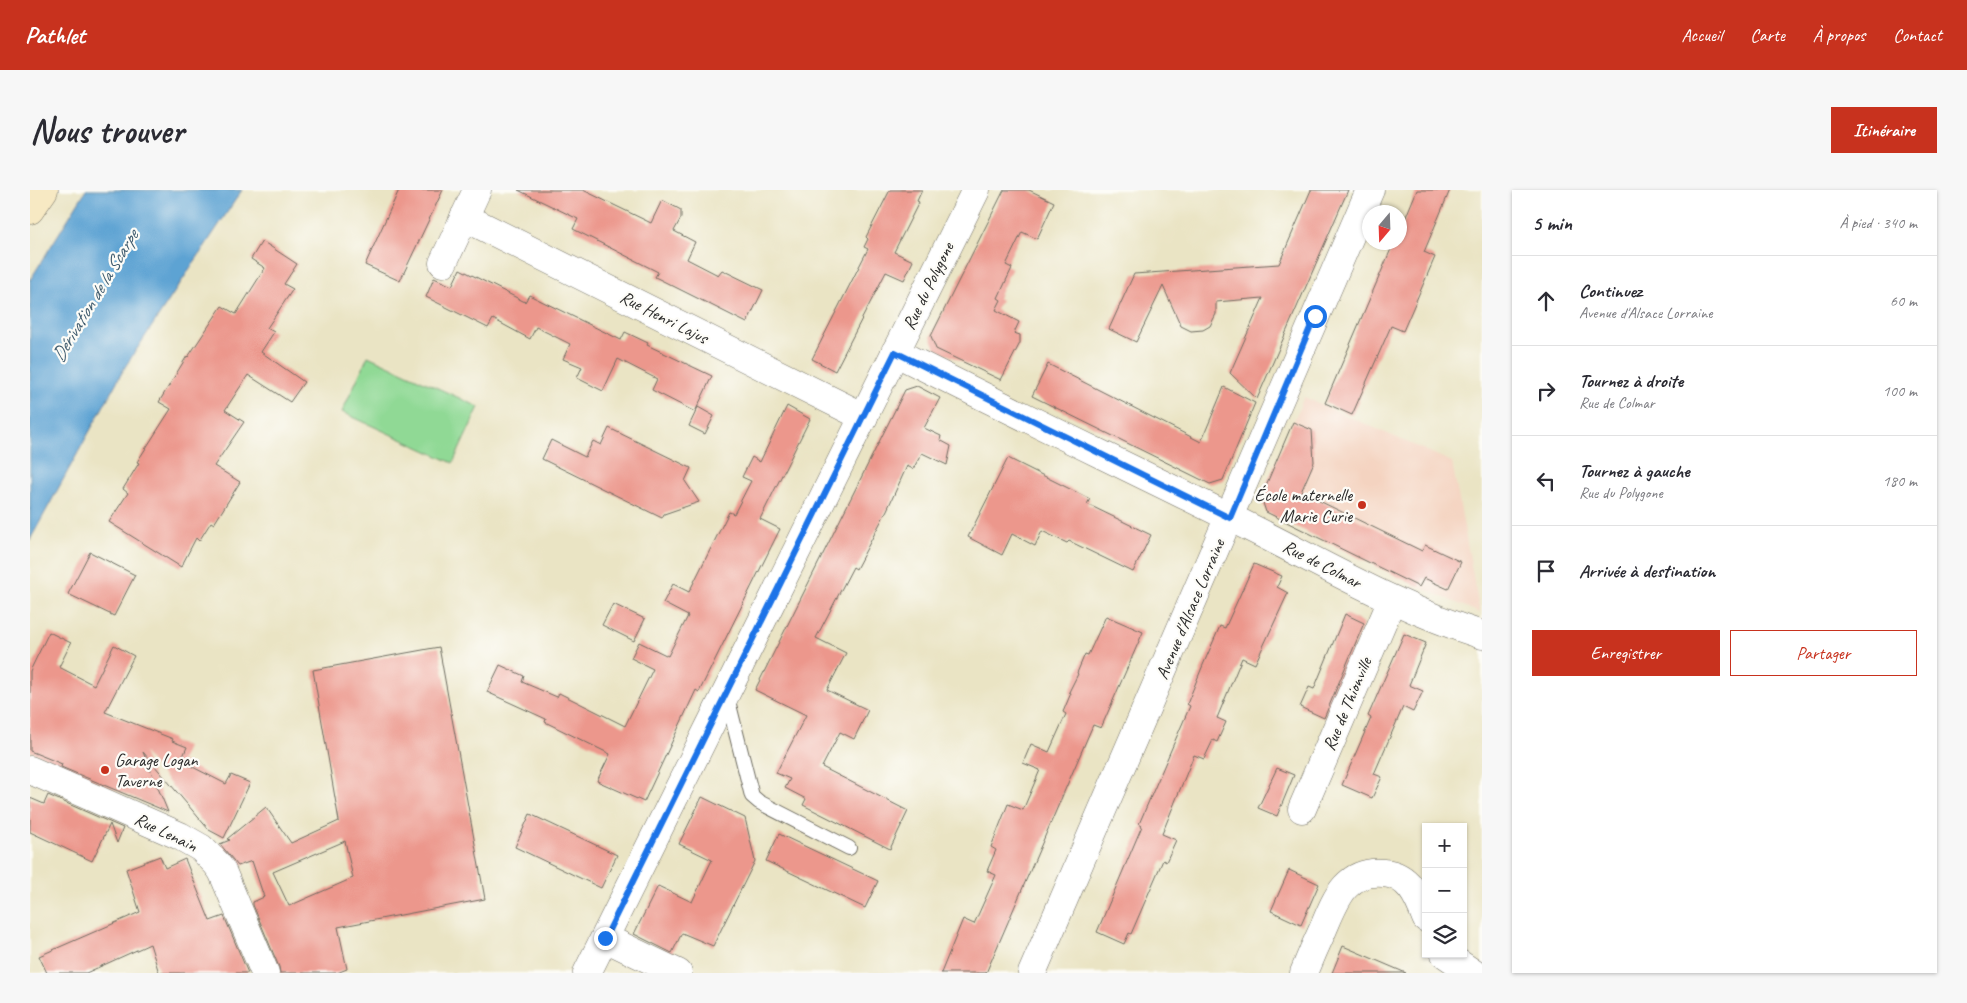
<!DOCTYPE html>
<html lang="fr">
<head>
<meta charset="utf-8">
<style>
  body { margin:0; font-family:Caveat,sans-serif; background:#f7f7f7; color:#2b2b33 }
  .controls { position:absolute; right:15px; bottom:15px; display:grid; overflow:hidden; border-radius:0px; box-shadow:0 1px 4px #0004 }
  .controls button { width:45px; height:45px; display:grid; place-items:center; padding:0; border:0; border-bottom:1px solid #e1e1e2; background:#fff; color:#2b2b33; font:25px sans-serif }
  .compass { position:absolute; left:1332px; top:15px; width:45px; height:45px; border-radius:50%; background:#fff; box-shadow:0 1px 4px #0004; rotate:199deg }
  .stop { position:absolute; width:15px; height:15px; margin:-11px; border:4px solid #1a73e8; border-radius:50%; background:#fff }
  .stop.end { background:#1a73e8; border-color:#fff; box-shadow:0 1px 5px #0008 }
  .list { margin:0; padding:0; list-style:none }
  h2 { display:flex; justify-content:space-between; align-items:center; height:65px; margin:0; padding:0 20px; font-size:21px }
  h2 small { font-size:16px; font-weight:400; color:#7c7c81 }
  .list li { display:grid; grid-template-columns:32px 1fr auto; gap:15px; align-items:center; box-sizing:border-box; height:90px; padding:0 20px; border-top:1px solid #e1e1e2 }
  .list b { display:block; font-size:19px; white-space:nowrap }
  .list p { margin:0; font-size:16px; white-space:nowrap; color:#7c7c81 }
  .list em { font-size:16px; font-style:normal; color:#7c7c81 }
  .actions { display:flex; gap:10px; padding:15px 20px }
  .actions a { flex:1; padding:11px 0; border:1px solid #c8321e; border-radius:0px; text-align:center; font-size:18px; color:#c8321e }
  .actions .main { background:#c8321e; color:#fff }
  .icon { flex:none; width:28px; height:28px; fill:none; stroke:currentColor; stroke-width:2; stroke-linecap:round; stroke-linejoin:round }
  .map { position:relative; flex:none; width:1452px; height:783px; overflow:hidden; border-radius:0px }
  header { display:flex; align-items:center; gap:30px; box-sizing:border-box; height:70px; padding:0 25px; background:#c8321e; color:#fff }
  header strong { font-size:24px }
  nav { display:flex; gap:28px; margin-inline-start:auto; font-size:18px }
  .intro { display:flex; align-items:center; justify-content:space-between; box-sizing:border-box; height:120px; padding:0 30px }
  h1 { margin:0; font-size:35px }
  .button { padding:12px 22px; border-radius:0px; background:#c8321e; color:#fff; font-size:18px; font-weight:700 }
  main { display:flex; gap:30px; padding:0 30px }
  aside { flex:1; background:#fff; border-radius:0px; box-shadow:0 1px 4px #0004 }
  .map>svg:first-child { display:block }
  .built { fill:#f4d3c0 }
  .green { fill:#90d995; stroke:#5e8260 }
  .water { fill:#5da3d3; stroke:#44677f }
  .building { fill:#ec978c; fill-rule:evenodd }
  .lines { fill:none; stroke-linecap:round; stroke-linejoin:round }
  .service-casing { stroke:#6e6c61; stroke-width:16 }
  .minor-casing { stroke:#6e6c61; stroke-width:29 }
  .tertiary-casing { stroke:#6e6c61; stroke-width:29 }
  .secondary-casing { stroke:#6e6c61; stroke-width:29 }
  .service { stroke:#fff; stroke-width:14 }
  .minor { stroke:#fff; stroke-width:28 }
  .tertiary { stroke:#fff; stroke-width:28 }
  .secondary { stroke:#f7e9c3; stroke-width:28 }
  .route { stroke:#1a73e8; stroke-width:6 }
  .poi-dot { fill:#c8321e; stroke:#fdfcf7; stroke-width:2 }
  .labels { text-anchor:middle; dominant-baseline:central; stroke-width:4.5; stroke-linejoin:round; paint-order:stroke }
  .street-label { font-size:18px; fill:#2b2b2b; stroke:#fdfcf7 }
  .poi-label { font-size:18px; fill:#2b2b2b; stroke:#fdfcf7; text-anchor:end }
  .water-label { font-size:19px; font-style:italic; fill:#3f5b6e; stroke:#fdfcf7 }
</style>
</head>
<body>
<header>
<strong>Pathlet</strong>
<nav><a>Accueil</a><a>Carte</a><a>À propos</a><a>Contact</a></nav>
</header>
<div class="intro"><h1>Nous trouver</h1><a class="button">Itinéraire</a></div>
<main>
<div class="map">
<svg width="1452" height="783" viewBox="0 0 1452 783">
  <rect width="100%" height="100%" fill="#fdfcf7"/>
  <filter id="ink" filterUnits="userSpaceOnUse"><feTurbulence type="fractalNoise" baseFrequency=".02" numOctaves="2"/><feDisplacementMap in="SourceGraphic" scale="10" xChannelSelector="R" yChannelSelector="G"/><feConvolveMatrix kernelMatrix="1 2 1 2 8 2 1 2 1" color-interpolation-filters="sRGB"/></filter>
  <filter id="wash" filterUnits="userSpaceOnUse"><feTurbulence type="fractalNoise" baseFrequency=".0096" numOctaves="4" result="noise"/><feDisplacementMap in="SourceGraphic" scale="20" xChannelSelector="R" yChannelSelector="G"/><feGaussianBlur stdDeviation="1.12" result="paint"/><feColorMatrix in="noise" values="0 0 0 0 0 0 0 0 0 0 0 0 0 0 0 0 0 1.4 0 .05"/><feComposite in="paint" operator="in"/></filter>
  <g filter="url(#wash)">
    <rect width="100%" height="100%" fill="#eae4c4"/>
    <polygon class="built" points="1274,207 1422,272 1450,423 1389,397 1236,322 1231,307"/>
    <polygon class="green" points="338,166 449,217 423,273 312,222"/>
    <polygon class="water" points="56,0 212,0 95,177 0,350 0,90"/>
    <g id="blocks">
      <g class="building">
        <polygon points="369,0 413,0 370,91 335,75"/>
        <polygon points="488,0 553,0 621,33 632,10 651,20 651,28 644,41 665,52 657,69 688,85 692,80 733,100 717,133 625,87 628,82 543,39 548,29"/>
        <polygon points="860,0 892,0 887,11 889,12 864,62 883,71 874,90 856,82 805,181 782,169 838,59 834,57 838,49 836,47"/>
        <polygon points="974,0 999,0 1024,12 1007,49 992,42 976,75 982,78 968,108 971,110 966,120 989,132 984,143 990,145 990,153 971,190 906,159 901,146"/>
        <polygon points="1281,0 1318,0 1227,209 1200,183 1233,108 1186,112 1186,124 1180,136 1173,140 1161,141 1151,136 1133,96 1106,152 1079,139 1104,84 1249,74"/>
        <polygon points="1387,0 1420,0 1394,62 1405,67 1373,141 1361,136 1322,225 1295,213 1364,52 1370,52 1370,41"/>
        <polygon points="232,51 267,74 254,94 263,99 237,138 244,142 231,162 274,192 260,212 218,185 195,220 214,232 184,276 210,292 184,334 181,332 169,351 166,348 151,377 79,332 98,303 93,299 109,273 107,272 141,219 129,212 157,166 158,167 192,116 206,124 235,78 221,69"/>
        <polygon points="430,79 495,112 499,105 591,150 595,142 618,153 617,155 682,186 665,222 622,200 627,189 588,169 573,201 547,188 552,177 533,169 540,154 506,137 500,149 463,129 458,138 396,107 404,88 422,96"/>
        <polygon points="1018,174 1171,252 1194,197 1225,213 1193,290 1180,294 1002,206"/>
        <polygon points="887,196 910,208 894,238 911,246 910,250 921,256 917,275 892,263 883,279 877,276 857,320 826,379 823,377 786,448 816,463 797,500 838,520 824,549 810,542 792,577 878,621 860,659 773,615 776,609 755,598 760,589 746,583 776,525 725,500 875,200"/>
        <polygon points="757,216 780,229 730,329 750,339 669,502 666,500 614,612 567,591 580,564 515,532 516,529 457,502 470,475 494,486 492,492 527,507 529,503 595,536 623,479 601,468 609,452 638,466 658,426 633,413 643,394 659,402 699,322 704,324 721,291 712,287 722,267 730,272"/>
        <polygon points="668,217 684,226 675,244 659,236"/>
        <polygon points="1263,232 1282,240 1284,272 1271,302 1392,361 1395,355 1431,372 1418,399 1394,388 1389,397 1236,322 1231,307"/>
        <polygon points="579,238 661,278 655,291 669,312 634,324 632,328 512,269 521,250 555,267 563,251 571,255"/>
        <polygon points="978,268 1060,309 1057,314 1121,345 1103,382 1039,351 1037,353 1012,341 1005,356 982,344 972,365 938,347"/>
        <polygon points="60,362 105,385 84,426 38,404"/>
        <polygon points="1224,374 1252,386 1247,397 1258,403 1225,474 1212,468 1187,528 1196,532 1187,552 1183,550 1174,569 1164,565 1132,644 1146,650 1136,672 1133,670 1101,744 1099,743 1094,754 1067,742 1112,636 1109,634 1160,516 1157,514 1173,475 1190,436 1195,438"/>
        <polygon points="583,414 615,429 604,451 572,435"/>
        <polygon points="1315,424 1334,433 1294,528 1270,517 1279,497 1284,499"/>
        <polygon points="1076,426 1113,442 1071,538 1063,535 956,783 911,783 933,729 944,734 966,685 957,681 966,660 961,657 978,614 993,620 1010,580 993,573 1001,554 1019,562 1036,524 1033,522 1041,503 1039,502 1048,484 1047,483 1055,464 1058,465"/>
        <polygon points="19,442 41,453 29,477 64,495 84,455 104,466 75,522 143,549 142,551 157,557 151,571 196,594 201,585 220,593 194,648 179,640 113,562 138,622 31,577 32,574 0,561 0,481"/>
        <polygon points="1374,444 1396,453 1379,495 1393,501 1383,522 1373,517 1344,584 1352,587 1342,608 1312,595 1341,528 1338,526"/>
        <path d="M409,457L455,709L308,737L317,779L307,783H250L249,777L223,715V712L234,707L222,671L208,676L190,654L200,650L197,649L236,617L261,653L309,631L283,480ZM315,651L323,688L259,716L243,682Z"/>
        <polygon points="1247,578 1264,585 1247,626 1228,618"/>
        <polygon points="18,605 93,638 87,653 80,634 62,671 0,642 0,608 14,614"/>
        <polygon points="672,607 715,628 725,671 683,756 652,743 642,763 604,744 628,696 662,712 682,670 649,654"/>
        <polygon points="500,624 587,665 571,698 485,657"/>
        <polygon points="749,644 848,691 835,718 736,671"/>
        <polygon points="130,666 135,678 155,669 180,731 194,726 218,783 129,783 120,754 56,783 17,783 9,766 110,722 96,679"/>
        <polygon points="1259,680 1289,694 1271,735 1241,721"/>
        <polygon points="1313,756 1376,783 1302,783"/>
      </g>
    </g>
  </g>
  <g filter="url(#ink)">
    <use href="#blocks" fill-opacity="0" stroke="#6e6c61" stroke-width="1"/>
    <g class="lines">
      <g class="service-casing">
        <polyline id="service" points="697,507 722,606 729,612 819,658"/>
      </g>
      <g class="minor-casing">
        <g id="minor">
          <polyline points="434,27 834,227"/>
          <polyline points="413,73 447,0"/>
          <path d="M865,162C982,222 1101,278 1219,337C1295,375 1370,419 1452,445"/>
          <polyline points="0,580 150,646 171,658 186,673 192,681 235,783"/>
          <polyline points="1272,619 1362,410"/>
          <polyline points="575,748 648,783"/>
          <polyline points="1415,764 1443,783"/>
          <polyline points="1002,783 1340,0"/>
          <path d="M1274,783C1280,768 1287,752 1294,737C1306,708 1317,679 1354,683C1379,685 1388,707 1396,728"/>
        </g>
      </g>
      <g class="tertiary-casing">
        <polyline id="tertiary" points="557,783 946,0"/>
      </g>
      <g class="secondary-casing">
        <polyline id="secondary" points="0,20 14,0"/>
      </g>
      <use href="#service" class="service"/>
      <use href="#minor" class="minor"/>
      <use href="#tertiary" class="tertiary"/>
      <use href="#secondary" class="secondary"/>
    </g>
  </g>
  <g class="lines" filter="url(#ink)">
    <polyline class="route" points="575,748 865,162 1200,328 1285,126"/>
  </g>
  <g class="poi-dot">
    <circle cx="1332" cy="315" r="5"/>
    <circle cx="75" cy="580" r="5"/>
  </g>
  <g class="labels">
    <g class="street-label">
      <text transform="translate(898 96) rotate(-64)">Rue du Polygone</text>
      <text transform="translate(634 127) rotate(27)">Rue Henri Lajus</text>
      <text transform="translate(1292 374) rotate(27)">Rue de Colmar</text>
      <text transform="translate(1160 419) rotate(-67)">Avenue d'Alsace Lorraine</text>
      <text transform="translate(1317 514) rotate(-67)">Rue de Thionville</text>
      <text transform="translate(136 642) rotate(26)">Rue Lenain</text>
    </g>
    <g class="poi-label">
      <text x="1322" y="305">École maternelle<tspan x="1322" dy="21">Marie Curie</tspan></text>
      <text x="85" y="570" text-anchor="start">Garage Logan<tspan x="85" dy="21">Taverne</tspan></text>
    </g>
    <g class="water-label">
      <text transform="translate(65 106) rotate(-59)">Dérivation de la Scarpe</text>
    </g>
  </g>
</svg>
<div class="controls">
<button>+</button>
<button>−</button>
<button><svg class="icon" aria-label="layers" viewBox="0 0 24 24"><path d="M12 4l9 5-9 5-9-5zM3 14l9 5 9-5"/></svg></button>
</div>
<svg class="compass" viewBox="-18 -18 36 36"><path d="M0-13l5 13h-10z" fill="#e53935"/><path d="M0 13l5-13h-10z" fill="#7c7c81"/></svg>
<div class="stop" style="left:1285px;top:126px"></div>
<div class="stop end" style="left:575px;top:748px"></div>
</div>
<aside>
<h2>5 min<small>À pied · 340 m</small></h2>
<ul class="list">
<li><svg class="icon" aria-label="ahead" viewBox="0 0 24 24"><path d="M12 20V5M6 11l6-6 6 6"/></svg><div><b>Continuez</b><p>Avenue d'Alsace Lorraine</p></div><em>60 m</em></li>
<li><svg class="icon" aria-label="right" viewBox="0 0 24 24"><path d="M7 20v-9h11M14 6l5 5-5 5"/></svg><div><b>Tournez à droite</b><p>Rue de Colmar</p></div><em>100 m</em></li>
<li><svg class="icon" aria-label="left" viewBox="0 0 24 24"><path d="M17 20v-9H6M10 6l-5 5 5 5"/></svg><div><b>Tournez à gauche</b><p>Rue du Polygone</p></div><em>180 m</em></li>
<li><svg class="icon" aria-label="arrive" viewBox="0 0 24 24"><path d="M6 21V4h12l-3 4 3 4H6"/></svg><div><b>Arrivée à destination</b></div></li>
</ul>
<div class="actions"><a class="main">Enregistrer</a><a>Partager</a></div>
</aside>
</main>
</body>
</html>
